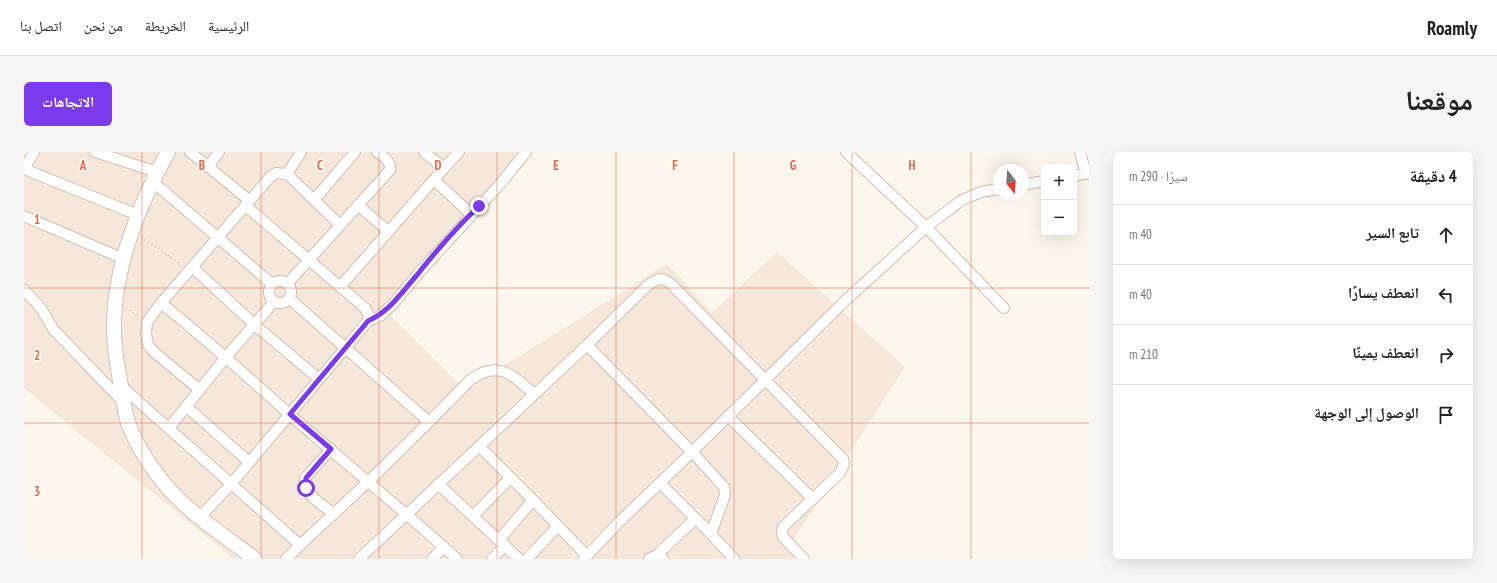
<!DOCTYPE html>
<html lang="ar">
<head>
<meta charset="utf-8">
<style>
  body { margin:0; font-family:"PT Sans Narrow","Noto Naskh Arabic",sans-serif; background:#f6f6f6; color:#222; direction:rtl }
  .controls { position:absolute; right:12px; top:12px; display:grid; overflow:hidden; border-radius:6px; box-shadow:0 4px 16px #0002 }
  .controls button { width:36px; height:36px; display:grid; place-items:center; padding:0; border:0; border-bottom:1px solid #e0e0e0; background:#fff; color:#222; font:20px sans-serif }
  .compass { position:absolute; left:969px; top:12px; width:36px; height:36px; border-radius:50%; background:#fff; box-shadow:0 4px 16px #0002; rotate:163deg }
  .stop { position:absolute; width:12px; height:12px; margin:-9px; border:3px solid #7c3aed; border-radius:50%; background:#fff }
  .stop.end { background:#7c3aed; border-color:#fff; box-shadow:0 1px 4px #0008 }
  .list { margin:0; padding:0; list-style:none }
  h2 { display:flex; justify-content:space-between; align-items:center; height:52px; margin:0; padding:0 16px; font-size:17px }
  h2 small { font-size:13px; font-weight:400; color:#767676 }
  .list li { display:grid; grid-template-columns:26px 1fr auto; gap:12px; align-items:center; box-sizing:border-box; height:60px; padding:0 16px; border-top:1px solid #e0e0e0 }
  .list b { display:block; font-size:15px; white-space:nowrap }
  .list em { font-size:13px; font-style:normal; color:#767676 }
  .icon { flex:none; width:22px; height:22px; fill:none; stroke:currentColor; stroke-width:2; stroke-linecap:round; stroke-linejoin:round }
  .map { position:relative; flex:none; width:1065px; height:407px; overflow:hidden; direction:ltr; border-radius:6px }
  header { display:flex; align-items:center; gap:24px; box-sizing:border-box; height:56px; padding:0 20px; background:#fff; border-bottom:1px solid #e0e0e0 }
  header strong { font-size:19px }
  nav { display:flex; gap:22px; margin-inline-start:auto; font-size:14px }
  .intro { display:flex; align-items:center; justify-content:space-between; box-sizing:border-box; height:96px; padding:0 24px }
  h1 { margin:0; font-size:28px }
  .button { padding:10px 18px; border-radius:6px; background:#7c3aed; color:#fff; font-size:14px; font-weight:700 }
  main { display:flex; gap:24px; padding:0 24px }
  aside { flex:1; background:#fff; border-radius:6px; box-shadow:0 4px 16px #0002 }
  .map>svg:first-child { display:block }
  .residential { fill:#f5e8da }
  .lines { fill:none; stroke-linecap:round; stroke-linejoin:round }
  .street-casing { stroke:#d1beb0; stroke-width:12 }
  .secondary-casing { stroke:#d6c0b0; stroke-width:16 }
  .path { stroke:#d9b8a5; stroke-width:1.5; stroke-dasharray:1 3; stroke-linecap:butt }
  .street { stroke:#fff; stroke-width:10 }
  .secondary { stroke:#fff; stroke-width:14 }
  .route { stroke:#7c3aed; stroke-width:5 }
  .grid { fill:none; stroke:#dc6d51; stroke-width:1; stroke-opacity:0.55 }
  .grid-label { font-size:13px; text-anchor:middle; font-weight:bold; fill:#dc6d51; stroke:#fffaf3; stroke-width:3.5; stroke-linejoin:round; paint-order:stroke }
</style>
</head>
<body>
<header>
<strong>Roamly</strong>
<nav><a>الرئيسية</a><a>الخريطة</a><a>من نحن</a><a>اتصل بنا</a></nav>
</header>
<div class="intro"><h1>موقعنا</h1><a class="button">الاتجاهات</a></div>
<main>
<aside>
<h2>4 دقيقة<small>سيرًا · 290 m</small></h2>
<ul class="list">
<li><svg class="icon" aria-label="ahead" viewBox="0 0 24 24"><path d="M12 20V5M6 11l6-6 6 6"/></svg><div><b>تابع السير</b></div><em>40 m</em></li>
<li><svg class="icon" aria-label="left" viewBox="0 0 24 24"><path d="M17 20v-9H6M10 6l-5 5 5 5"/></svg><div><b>انعطف يسارًا</b></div><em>40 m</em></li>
<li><svg class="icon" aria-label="right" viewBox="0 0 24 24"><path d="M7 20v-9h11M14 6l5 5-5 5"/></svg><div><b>انعطف يمينًا</b></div><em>210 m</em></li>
<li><svg class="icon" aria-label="arrive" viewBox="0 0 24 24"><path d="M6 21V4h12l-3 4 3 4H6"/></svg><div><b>الوصول إلى الوجهة</b></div></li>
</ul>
</aside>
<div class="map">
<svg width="1065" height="407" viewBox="0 0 1065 407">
  <rect width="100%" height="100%" fill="#fdf6ec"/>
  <polygon class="residential" points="0,0 502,0 358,155 441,238 643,112 688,161 753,100 881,215 764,396 774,407 210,407 0,236"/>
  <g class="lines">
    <g class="street-casing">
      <g id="street">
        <polyline points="71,0 133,20"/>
        <polyline points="166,0 226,49"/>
        <polyline points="400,0 420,16 435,0"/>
        <polyline points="822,0 902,75 980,156"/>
        <polyline points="1056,0 1062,22"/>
        <polyline points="184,15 195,0"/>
        <polyline points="0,17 114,63"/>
        <polyline points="0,17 10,0"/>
        <polyline points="263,22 277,0"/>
        <polyline points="1050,24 1065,21"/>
        <polyline points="410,28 447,62"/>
        <polyline points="128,29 248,132"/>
        <polyline points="999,33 1020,29"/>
        <polyline points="290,48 331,0"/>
        <polyline points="334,53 364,79"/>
        <polyline points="0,64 100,107"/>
        <path d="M316,73L263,22L252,21L247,24L137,151C181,186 223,224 265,262C321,311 378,357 433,407"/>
        <polyline points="168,115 231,173 295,227"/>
        <circle cx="256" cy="140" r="11"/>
        <path d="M264,131L366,18C367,9 360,5 353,0"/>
        <polyline points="316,135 420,16"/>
        <polyline points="0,138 17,156 29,177 100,251"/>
        <polyline points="266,147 405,270 345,329 276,393"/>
        <polyline points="137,151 123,170 122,182 124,193 131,201 176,238"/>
        <polyline points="344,169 356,164 370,151 393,123 477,31 502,0"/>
        <polyline points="563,193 668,300 700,335 701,343 687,382"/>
        <polyline points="97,234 276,393 262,407"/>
        <polyline points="163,255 225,310"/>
        <polyline points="704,264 788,346"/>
        <path d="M405,270L446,228C474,207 489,223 510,242"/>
        <polyline points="145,276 202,205 250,150"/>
        <polyline points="455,294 509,348"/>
        <path d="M307,297L281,326C279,343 298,352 310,362"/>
        <polyline points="636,331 687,382 710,407"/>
        <polyline points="414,332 495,407"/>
        <polyline points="449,364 486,326"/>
        <polyline points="176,365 208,331 344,169 345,164 341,156 222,54"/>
        <polyline points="475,388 509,348 563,404"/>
        <path d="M335,407L563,193L623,134C633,127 636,124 646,131L819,307L820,312L816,321L759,375L758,380L759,385L780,407"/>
        <polyline points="408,407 420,395"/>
        <polyline points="468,407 481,393"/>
        <polyline points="503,407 534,374"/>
        <polyline points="560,407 594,371 668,300 821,149 902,75 938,48 957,40 975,37"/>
        <polyline points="625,407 634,402"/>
        <polyline points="639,407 634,402 671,367"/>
      </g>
    </g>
    <g class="secondary-casing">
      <path id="secondary" d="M144,0C116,51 92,109 90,168C89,191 93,212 97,234C99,244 100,254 102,264C109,288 123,310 139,330C162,359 201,384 231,407"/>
    </g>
    <g class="path">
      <polyline points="117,86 128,92 157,113"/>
      <polyline points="102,156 115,165"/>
    </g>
    <use href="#street" class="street"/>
    <use href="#secondary" class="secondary"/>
  </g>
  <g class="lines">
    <path class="route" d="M282,336V326L307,297L266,262L344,169C366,159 377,141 393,123C412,99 433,75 455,54"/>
  </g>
  <path class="grid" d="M118,0V407M237,0V407M355,0V407M473,0V407M592,0V407M710,0V407M828,0V407M947,0V407M0,136H1065M0,271H1065"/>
  <g class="grid-label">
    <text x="59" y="18">A</text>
    <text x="178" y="18">B</text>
    <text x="296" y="18">C</text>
    <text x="414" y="18">D</text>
    <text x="532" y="18">E</text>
    <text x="651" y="18">F</text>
    <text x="769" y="18">G</text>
    <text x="888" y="18">H</text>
    <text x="13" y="72">1</text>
    <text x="13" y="208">2</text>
    <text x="13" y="344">3</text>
  </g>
</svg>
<div class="controls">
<button>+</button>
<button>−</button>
</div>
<svg class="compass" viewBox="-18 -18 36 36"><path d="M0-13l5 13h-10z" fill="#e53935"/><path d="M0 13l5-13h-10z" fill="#767676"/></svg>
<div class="stop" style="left:282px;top:336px"></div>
<div class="stop end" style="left:455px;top:54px"></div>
</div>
</main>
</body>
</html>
